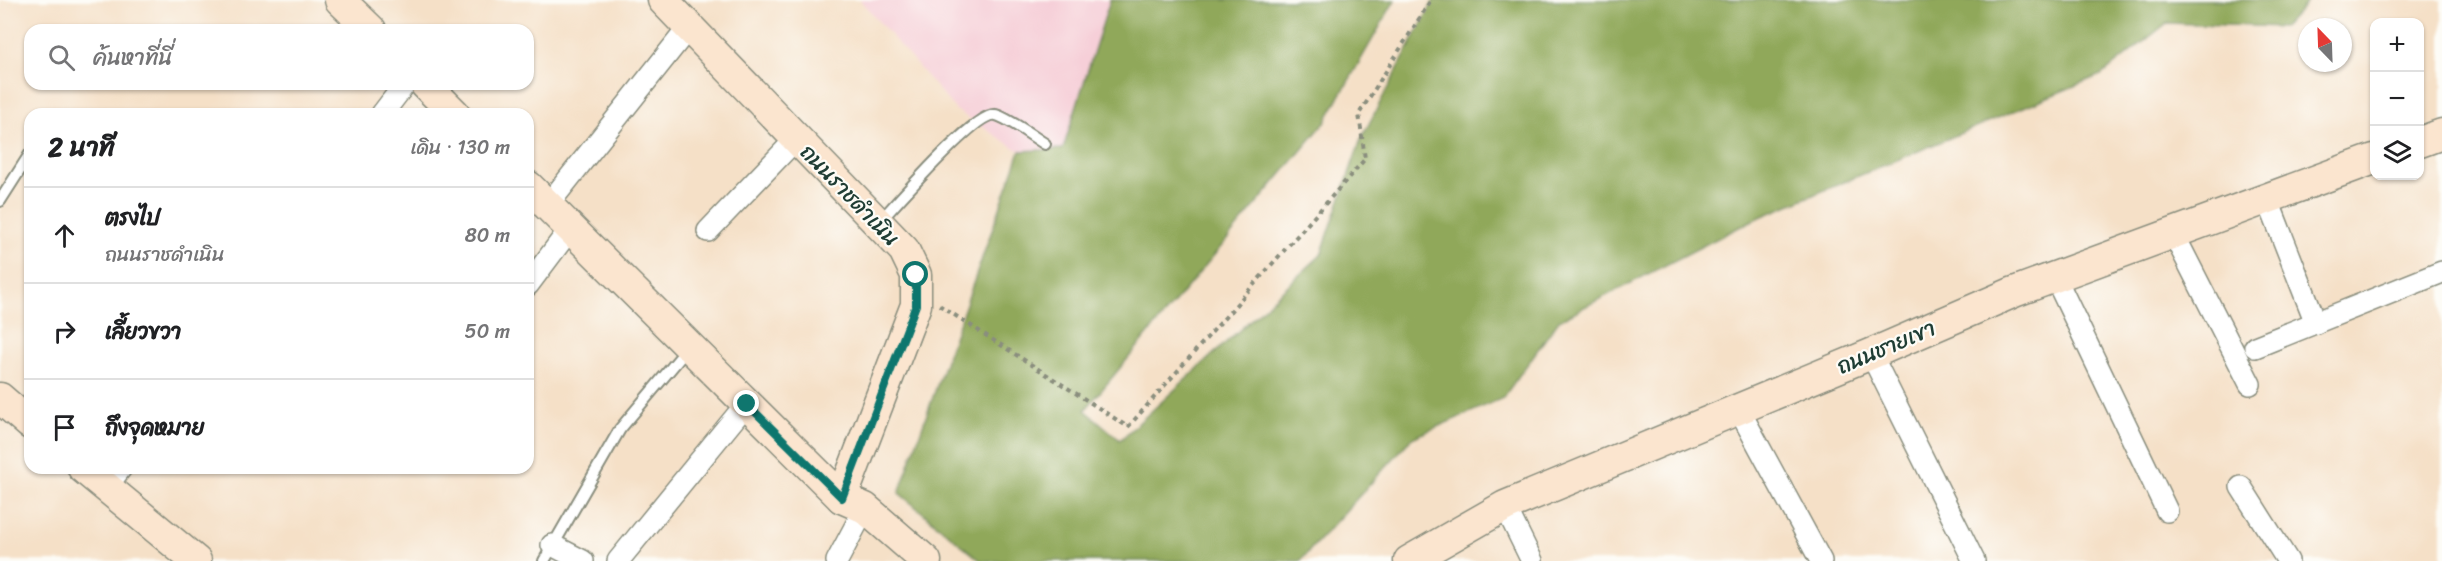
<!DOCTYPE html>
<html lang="th">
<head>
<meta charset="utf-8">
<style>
  body { margin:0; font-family:Sriracha,"Playpen Sans Thai",sans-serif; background:#f6f6f6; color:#202124 }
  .controls { position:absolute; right:18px; top:18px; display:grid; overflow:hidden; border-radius:12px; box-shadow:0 2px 4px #0004 }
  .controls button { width:54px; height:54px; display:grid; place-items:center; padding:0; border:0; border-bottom:2px solid #e0e0e0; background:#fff; color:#202124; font:30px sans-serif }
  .compass { position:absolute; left:2298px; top:18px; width:54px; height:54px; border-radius:50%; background:#fff; box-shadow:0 2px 4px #0004; rotate:337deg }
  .stop { position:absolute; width:18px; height:18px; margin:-14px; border:4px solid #0f766e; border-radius:50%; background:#fff }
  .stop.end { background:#0f766e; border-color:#fff; box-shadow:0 2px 6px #0008 }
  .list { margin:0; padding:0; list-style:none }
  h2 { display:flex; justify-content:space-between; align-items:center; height:78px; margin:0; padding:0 24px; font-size:26px }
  h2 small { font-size:20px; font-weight:400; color:#757577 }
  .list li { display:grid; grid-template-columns:39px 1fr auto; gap:18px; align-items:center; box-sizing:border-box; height:96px; padding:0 24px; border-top:2px solid #e0e0e0 }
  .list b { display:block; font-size:22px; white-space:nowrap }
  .list p { margin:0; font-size:20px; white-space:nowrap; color:#757577 }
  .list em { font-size:20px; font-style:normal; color:#757577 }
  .icon { flex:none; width:33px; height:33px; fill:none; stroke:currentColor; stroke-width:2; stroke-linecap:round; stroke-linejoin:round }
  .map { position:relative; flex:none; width:2442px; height:561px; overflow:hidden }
  .search { position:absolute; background:#fff; box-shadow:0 2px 4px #0004; left:24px; top:24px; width:510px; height:66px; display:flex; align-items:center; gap:15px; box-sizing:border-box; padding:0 21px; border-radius:18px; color:#757577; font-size:22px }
  .panel { position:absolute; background:#fff; box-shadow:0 2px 4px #0004; left:24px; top:108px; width:510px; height:366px; border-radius:18px }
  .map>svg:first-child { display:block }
  .built { fill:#f6cfd8 }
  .forest { fill:#90a85a; stroke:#587247; stroke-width:1.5 }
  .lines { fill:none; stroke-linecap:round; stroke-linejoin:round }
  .lane-casing { stroke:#8a8e7e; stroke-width:14 }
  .street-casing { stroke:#8a8e7e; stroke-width:24 }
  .secondary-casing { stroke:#8a8e7e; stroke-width:33 }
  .path { stroke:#8a8e7e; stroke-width:4; stroke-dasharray:4.5 4.5; stroke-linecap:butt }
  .lane { stroke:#fff; stroke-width:10 }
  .street { stroke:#fff; stroke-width:21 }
  .secondary { stroke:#fbe5cf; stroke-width:30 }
  .route { stroke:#0f766e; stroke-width:8 }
  .labels { text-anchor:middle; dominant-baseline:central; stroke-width:4.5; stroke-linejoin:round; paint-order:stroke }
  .street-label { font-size:22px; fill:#1f3d34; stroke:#fdfcf7 }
</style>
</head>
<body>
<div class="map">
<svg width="2442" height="561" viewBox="0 0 2442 561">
  <rect width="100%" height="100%" fill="#fdfcf7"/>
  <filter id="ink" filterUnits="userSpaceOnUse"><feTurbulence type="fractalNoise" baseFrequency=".0167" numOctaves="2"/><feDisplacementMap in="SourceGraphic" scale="12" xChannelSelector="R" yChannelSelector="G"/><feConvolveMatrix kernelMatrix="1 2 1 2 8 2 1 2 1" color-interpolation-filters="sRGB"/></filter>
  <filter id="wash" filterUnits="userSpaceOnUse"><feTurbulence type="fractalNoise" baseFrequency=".008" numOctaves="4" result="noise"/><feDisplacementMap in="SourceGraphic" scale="24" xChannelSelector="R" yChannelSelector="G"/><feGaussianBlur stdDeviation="1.35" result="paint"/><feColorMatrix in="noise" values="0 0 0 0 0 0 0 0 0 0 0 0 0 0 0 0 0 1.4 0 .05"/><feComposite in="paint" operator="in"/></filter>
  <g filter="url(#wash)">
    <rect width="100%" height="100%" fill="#f5e0c7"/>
    <polygon class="built" points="860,0 1110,0 1063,149 1020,151 956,110"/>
    <polygon class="forest" points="1110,0 1395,0 1325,122 1085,410 1120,440 1321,255 1361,139 1434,0 2309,0 2284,27 2167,23 2103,74 1753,220 1559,320 1503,398 1412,438 1300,561 981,561 899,493 1020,151 1063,149"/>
  </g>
  <g filter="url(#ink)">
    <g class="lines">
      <g class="lane-casing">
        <g id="lane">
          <polyline points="0,201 30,154"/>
          <path d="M880,221C896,204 977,110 996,115C1010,119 1032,136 1045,144"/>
          <polyline points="544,561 620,429 688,348"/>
        </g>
      </g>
      <g class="street-casing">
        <g id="street">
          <polyline points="382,114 405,84"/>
          <polyline points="2267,198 2316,323"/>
          <polyline points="547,206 689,27"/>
          <polyline points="708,231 796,139"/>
          <polyline points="2173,233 2250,384"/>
          <polyline points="2055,277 2167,511"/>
          <polyline points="528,285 570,229"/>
          <polyline points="2255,347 2442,272"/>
          <polyline points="1871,354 1974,561"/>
          <polyline points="1738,408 1821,561"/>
          <polyline points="106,487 121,468"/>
          <polyline points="2241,487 2288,561"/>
          <polyline points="1505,506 1532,561"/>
          <polyline points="552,545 583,561"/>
          <polyline points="618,561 747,403"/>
          <polyline points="837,561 865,508"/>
        </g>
      </g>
      <g class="secondary-casing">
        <g id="secondary">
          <polyline points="340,0 371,30"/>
          <polyline points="663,0 904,250 916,275 916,305 842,498"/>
          <polyline points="425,84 455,114"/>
          <polyline points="2420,142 2442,134"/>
          <polyline points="528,186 842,498 865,508 926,561"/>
          <polyline points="0,398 30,424"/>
          <polyline points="83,468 196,561"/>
          <polyline points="1409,561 1505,506 1871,354 2014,292 2374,159"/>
        </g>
      </g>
      <polyline class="path" points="939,305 1128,427 1365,159 1359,114 1431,0"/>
      <use href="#lane" class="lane"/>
      <use href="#street" class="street"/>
      <use href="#secondary" class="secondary"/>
    </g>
  </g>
  <g class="lines" filter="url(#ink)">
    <polyline class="route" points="747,404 842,498 916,305 916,275"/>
  </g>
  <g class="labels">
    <g class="street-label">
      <text transform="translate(850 195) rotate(46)">ถนนราชดำเนิน</text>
      <text transform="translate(1886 347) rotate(-23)">ถนนชายเขา</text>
    </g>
  </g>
</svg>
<div class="controls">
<button>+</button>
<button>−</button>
<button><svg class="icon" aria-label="layers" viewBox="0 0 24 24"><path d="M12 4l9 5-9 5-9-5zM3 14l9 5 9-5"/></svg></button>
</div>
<svg class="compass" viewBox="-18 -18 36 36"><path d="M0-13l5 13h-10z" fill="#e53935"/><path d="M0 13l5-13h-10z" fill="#757577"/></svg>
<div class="stop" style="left:916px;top:275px"></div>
<div class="stop end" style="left:747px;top:404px"></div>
<div class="search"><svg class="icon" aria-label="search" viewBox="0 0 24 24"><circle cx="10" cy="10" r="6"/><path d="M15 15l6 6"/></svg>ค้นหาที่นี่</div>
<section class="panel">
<h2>2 นาที<small>เดิน · 130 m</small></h2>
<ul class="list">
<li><svg class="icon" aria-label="ahead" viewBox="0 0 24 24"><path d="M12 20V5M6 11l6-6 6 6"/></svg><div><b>ตรงไป</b><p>ถนนราชดำเนิน</p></div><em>80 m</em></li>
<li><svg class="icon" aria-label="right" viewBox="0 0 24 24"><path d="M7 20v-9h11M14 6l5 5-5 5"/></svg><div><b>เลี้ยวขวา</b></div><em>50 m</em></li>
<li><svg class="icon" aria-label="arrive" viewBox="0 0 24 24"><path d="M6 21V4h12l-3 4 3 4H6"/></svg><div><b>ถึงจุดหมาย</b></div></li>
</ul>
</section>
</div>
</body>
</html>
